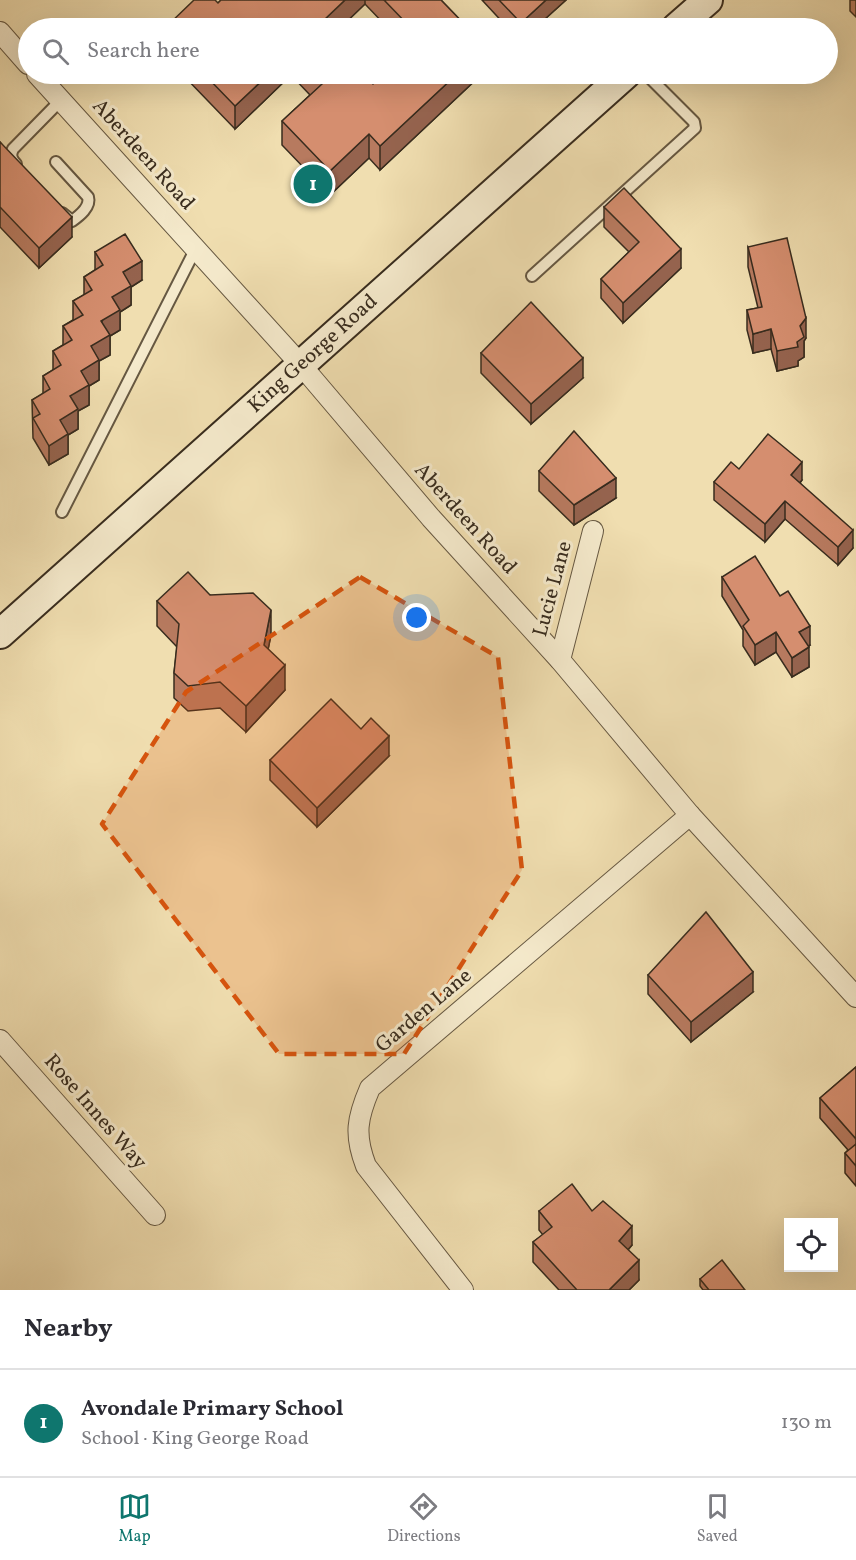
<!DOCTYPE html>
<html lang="en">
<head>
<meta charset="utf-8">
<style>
  body { margin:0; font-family:Vollkorn,serif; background:#f7f7f7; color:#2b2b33 }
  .controls { position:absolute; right:18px; bottom:18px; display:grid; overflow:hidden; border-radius:0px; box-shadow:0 6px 24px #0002 }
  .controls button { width:54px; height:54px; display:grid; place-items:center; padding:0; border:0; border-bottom:2px solid #e1e1e2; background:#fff; color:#2b2b33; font:30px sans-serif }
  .you { position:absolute; left:417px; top:618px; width:21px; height:21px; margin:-15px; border:4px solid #fff; border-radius:50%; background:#1a73e8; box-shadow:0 0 0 9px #1a73e833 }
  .badge { display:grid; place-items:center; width:39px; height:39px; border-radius:50%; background:#0f766e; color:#fff; font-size:20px; font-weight:700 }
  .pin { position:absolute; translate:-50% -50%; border:3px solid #fff; box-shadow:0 2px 6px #0006 }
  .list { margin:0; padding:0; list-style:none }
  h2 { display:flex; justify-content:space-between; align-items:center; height:78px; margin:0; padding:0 24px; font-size:26px }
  h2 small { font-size:20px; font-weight:400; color:#7c7c81 }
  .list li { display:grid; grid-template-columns:39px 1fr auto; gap:18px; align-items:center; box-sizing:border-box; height:108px; padding:0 24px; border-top:2px solid #e1e1e2 }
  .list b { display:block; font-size:22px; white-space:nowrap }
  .list p { margin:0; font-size:20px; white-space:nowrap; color:#7c7c81 }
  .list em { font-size:20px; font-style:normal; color:#7c7c81 }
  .icon { flex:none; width:33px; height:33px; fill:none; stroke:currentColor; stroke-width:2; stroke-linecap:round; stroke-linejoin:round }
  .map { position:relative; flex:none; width:856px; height:1290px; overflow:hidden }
  .search { position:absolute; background:#fff; box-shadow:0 6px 24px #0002; left:18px; right:18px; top:18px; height:66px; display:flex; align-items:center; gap:15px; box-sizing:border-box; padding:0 21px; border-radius:33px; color:#7c7c81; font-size:22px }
  .sheet { height:186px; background:#fff }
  nav { display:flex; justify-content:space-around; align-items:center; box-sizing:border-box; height:84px; border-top:2px solid #e1e1e2; background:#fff; font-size:16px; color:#7c7c81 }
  nav a { display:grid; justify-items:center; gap:3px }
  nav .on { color:#0f766e }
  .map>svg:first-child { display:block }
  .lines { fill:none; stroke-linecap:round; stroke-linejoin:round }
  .lane-casing { stroke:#665842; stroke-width:14 }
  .street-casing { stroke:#665842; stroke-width:22 }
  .secondary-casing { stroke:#382c1e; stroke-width:32 }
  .lane { stroke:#f5eacc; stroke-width:10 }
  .street { stroke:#f5eacc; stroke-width:20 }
  .secondary { stroke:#f5eacc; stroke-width:28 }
  .wall { fill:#b77a5f; stroke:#382c1e; stroke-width:1.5 }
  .shaded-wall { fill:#95634e; stroke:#382c1e; stroke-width:1.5 }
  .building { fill:#d58e6f; stroke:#382c1e; stroke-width:1.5 }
  .marked { fill:#d6540e; fill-opacity:0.2; stroke:#d6540e; stroke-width:4.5; stroke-dasharray:12 8; stroke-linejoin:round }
  .labels { text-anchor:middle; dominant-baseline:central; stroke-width:6; stroke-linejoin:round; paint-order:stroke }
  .street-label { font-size:21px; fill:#382c1e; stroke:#f5eacc }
</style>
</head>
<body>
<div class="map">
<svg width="856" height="1290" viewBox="0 0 856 1290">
  <rect width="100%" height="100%" fill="#f0deb0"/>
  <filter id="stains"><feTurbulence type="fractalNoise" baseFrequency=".00333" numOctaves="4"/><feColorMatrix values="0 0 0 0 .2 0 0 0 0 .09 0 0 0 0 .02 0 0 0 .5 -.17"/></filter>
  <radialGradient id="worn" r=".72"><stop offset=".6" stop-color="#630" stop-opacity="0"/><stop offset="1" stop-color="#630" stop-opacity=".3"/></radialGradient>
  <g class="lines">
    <g class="lane-casing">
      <g id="lane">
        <path d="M56,162L88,197C91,207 79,216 72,221L62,213"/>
        <path d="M16,164C11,159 10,155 13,149L61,100"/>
        <polyline points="532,276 695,128 694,122 646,74"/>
        <polyline points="62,512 195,250"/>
      </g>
    </g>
    <g class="street-casing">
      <g id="street">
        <polyline points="0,32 28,64"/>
        <polyline points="37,74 301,365 431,518 560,660 690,815 856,997"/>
        <polyline points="560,660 593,531"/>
        <polyline points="0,1040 155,1215"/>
        <path d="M463,1290L366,1166C354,1135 357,1118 370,1088L690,815"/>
      </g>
    </g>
    <g class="secondary-casing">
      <g id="secondary">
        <polyline points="676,28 708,0"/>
        <polyline points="0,634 626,74"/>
      </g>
    </g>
    <use href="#lane" class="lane"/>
    <use href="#street" class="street"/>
    <use href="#secondary" class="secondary"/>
  </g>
  <g class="wall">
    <polygon points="221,0 441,0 468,28 388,28 365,4 340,28 165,28 218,3"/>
    <polygon points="482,0 566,0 535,28 508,28"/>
    <polygon points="850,0 856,0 856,17 850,11"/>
    <polygon points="182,74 362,74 373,84 384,74 482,74 380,170 369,158 330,195 282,145 282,121 310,95 291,75 235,129"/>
    <polygon points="0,142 72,237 39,268 0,227"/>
    <polygon points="604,207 681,268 623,323 601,298 601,279 629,252 604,227"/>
    <polygon points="748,247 806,338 804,341 804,357 798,361 798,366 777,371 771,349 753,353 747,330 747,310 758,308 748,267"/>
    <polygon points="95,252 142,280 131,287 131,305 120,312 120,330 110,336 110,355 99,361 99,380 89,386 89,405 78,411 78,429 68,435 68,454 49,465 33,438 32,400 43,394 43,376 53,370 53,351 63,345 63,326 73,320 73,301 84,295 84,277 95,270"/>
    <polygon points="481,353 583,378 531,424 481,373"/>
    <polygon points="739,469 802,480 800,483 853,548 838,565 785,519 765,542 714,500 714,482"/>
    <polygon points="539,471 616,498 574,525 539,491"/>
    <polygon points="722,577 810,645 808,646 809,667 792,677 776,652 755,665 743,646 743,630 722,596"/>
    <polygon points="210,595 271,635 268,649 285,690 246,732 220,708 188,711 174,698 174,673 177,647 157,626 157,601"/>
    <polygon points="389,756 317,827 270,780 270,760"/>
    <polygon points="648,975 753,992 691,1042 648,994"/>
    <polygon points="856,1067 856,1186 845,1173 845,1153 848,1150 820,1118 820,1098"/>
    <polygon points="539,1211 592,1211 632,1245 628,1250 639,1280 629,1290 559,1290 533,1262 533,1242 543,1235 539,1230"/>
    <polygon points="700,1279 745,1290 703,1290 700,1286"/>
  </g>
  <g class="shaded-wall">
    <polygon points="345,0 365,0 365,4 340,28 324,28 324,20"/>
    <polygon points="546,0 566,0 535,28 521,28 521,23"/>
    <polygon points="269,74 291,74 291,75 235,129 235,106"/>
    <polygon points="457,74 482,74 380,170 380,146"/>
    <polygon points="369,134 369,158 330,195 330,171"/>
    <polygon points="72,217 72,237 39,268 39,248"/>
    <polygon points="681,249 681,268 623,323 623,303"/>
    <polygon points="142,261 142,280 131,287 131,305 120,312 120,330 110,336 110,355 99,361 99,380 89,386 89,405 78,411 78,429 68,435 68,454 49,465 49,446 123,272"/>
    <polygon points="806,318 806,338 804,341 804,357 798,361 798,366 777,371 777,351 797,342 800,326"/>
    <polygon points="771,329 771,349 753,353 753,334"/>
    <polygon points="583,358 583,378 531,424 531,404"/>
    <polygon points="802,462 802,480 791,493 791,475"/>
    <polygon points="616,478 616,498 574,525 574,505"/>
    <polygon points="785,501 785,519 765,542 765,524"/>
    <polygon points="853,530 853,548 838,565 838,547"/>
    <polygon points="271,610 271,635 264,670 264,645"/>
    <polygon points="810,626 810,645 799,652 799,632"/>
    <polygon points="776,632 776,652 755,665 755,645"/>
    <polygon points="809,647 809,667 792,677 792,658"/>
    <polygon points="285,665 285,690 246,732 246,706"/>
    <polygon points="389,736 389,756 317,827 317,808"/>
    <polygon points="753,972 753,992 691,1042 691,1022"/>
    <polygon points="632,1226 632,1245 619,1260 619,1241"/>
    <polygon points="639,1260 639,1280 629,1290 609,1290"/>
  </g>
  <g class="building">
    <polygon points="194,0 215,0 218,3 221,0 345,0 324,20 332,28 165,28"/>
    <polygon points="384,0 441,0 468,28 411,28"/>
    <polygon points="499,0 546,0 521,23"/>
    <polygon points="204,74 269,74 235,106"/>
    <polygon points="312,74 362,74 373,84 384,74 457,74 380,146 369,134 330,171 282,121 322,84"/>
    <polygon points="0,142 72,217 39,248 0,207"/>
    <polygon points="624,188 681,249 623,303 601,279 639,242 604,207"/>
    <polygon points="125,234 142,261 123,272 131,286 112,297 120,310 101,321 110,335 91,346 99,360 81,371 89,385 70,396 78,409 60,420 68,434 49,446 33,418 40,414 32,400 50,389 43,376 61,365 53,351 72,340 63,326 83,315 73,301 92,290 84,277 103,265 95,252"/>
    <polygon points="787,238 806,318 800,326 804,337 797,342 798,347 777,351 771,329 753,334 747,310 762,307 748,247"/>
    <polygon points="531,302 583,358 531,404 481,353"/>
    <polygon points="574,431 616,478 574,505 539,471"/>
    <polygon points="768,434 802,462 791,475 853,530 838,547 785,501 765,524 714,482 731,462 739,469"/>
    <polygon points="755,556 780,596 788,591 810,626 799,632 809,647 792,658 776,632 755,645 743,626 749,620 722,577"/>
    <polygon points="188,572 210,595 253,593 271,610 264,645 285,665 246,706 220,682 188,686 174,673 179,624 157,601"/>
    <polygon points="331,699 361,729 371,718 389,736 317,808 270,760"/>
    <polygon points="706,912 753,972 691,1022 648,975"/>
    <polygon points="856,1067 856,1139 820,1098"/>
    <polygon points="856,1144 856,1166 845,1153"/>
    <polygon points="572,1184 592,1211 603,1201 632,1226 619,1241 639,1260 609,1290 577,1290 533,1242 552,1227 539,1211"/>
    <polygon points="722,1260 745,1290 709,1290 700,1279"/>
  </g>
  <path class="marked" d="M360,577L498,657L522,870L404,1054H279L102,824L186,692Z"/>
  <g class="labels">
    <g class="street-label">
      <text transform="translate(143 155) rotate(48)">Aberdeen Road</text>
      <text transform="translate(313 354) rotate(-42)">King George Road</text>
      <text transform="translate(465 519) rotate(48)">Aberdeen Road</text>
      <text transform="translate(553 589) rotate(-75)">Lucie Lane</text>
      <text transform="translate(424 1011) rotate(-40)">Garden Lane</text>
      <text transform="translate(95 1112) rotate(49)">Rose Innes Way</text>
    </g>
  </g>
  <rect width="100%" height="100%" filter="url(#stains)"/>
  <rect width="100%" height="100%" fill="url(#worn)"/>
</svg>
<div class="controls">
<button><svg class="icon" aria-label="locate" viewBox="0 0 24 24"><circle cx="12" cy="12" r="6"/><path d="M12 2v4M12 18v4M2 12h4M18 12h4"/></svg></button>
</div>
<div class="you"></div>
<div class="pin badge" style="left:313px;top:184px">1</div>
<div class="search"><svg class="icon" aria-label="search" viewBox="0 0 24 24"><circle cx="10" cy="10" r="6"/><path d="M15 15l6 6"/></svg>Search here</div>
</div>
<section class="sheet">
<h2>Nearby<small></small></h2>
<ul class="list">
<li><span class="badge">1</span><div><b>Avondale Primary School</b><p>School · King George Road</p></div><em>130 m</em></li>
</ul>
</section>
<nav>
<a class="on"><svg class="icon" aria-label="map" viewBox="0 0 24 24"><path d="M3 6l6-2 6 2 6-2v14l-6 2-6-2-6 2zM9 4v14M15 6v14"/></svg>Map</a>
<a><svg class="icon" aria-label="directions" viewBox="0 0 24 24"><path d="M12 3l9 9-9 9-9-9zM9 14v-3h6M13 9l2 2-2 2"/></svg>Directions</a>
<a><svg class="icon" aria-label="saved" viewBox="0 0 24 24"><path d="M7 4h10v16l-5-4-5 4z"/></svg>Saved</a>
</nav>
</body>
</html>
